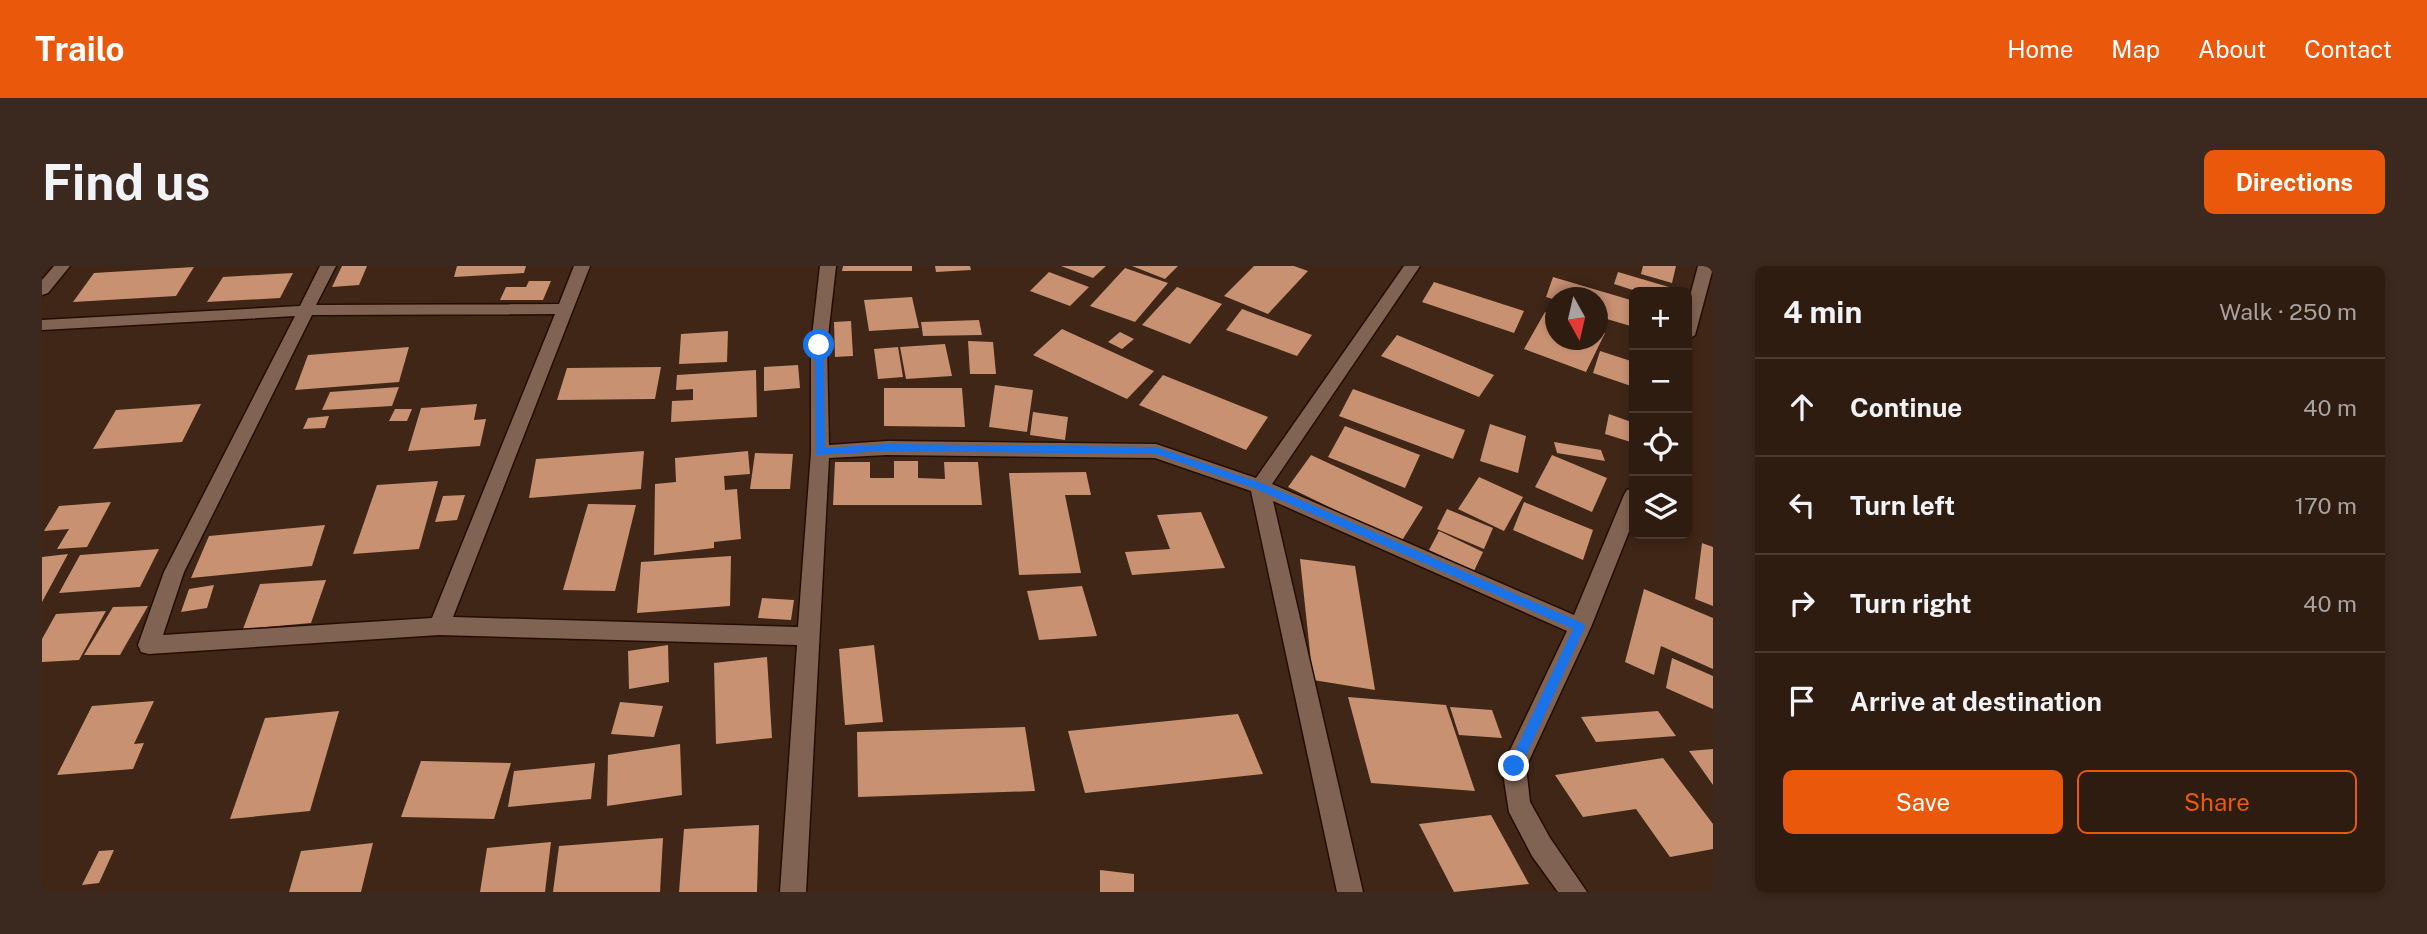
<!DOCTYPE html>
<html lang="en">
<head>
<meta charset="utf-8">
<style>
  body { margin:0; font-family:"Public Sans",sans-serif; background:#3b291f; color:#f1f3f6 }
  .controls { position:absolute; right:21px; top:21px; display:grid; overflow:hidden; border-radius:10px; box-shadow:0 4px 10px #0003 }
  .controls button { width:63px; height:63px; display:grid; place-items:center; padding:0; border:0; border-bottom:2px solid #4a3a31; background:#2f1c11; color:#f1f3f6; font:35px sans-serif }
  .compass { position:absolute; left:1503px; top:21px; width:63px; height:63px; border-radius:50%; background:#2f1c11; box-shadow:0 4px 10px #0003; rotate:172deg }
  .stop { position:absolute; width:21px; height:21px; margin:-16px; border:5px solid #1a73e8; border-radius:50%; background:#fff }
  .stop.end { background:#1a73e8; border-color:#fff; box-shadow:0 2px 7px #0008 }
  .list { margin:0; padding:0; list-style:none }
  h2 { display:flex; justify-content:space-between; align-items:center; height:91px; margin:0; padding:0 28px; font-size:30px }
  h2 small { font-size:23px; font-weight:400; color:#a7a19f }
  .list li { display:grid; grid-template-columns:46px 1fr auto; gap:21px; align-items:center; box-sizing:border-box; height:98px; padding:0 28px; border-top:2px solid #4a3a31 }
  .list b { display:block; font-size:26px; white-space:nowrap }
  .list em { font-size:23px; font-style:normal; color:#a7a19f }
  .actions { display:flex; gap:14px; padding:21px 28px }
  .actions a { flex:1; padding:16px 0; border:2px solid #ea580c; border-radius:10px; text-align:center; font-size:24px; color:#ea580c }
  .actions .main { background:#ea580c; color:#fff }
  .icon { flex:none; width:38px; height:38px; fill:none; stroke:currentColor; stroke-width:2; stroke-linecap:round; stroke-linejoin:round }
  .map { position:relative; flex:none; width:1671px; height:626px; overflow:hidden; border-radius:10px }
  header { display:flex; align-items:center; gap:42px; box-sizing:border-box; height:98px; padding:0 35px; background:#ea580c; color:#fff }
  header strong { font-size:33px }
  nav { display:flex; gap:38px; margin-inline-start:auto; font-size:24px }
  .intro { display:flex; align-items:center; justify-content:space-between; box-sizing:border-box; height:168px; padding:0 42px }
  h1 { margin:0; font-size:49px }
  .button { padding:18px 32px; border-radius:10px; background:#ea580c; color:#fff; font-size:24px; font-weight:700 }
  main { display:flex; gap:42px; padding:0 42px }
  aside { flex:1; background:#2f1c11; border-radius:10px; box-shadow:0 4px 10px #0003 }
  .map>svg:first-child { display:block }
  .building { fill:#c89172 }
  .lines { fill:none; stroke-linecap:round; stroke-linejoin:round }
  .street-casing { stroke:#240e02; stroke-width:3 }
  .street { fill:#806352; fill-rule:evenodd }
  .route { fill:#1a73e8 }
</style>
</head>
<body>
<header>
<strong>Trailo</strong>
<nav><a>Home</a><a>Map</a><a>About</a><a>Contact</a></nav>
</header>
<div class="intro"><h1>Find us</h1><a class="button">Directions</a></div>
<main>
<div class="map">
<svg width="1671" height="626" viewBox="0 0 1671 626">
  <rect width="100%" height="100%" fill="#3f2617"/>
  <g class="building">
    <polygon points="300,0 325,0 317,19 290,21"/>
    <polygon points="415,0 484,0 482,7 412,11"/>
    <polygon points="801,0 870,0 870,5 800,5"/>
    <polygon points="893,0 928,0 929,4 894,6"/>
    <polygon points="1019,0 1064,0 1051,12"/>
    <polygon points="1090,0 1136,0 1123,13"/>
    <polygon points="1212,0 1252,0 1266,5 1226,48 1182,30"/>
    <polygon points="1601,0 1634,0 1630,17 1599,8"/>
    <polygon points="152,1 134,30 31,36 52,7"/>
    <polygon points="1083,2 1126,17 1093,56 1048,40"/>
    <polygon points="1007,6 1047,21 1028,40 988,25"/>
    <polygon points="1576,6 1637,24 1636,26 1597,26 1572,18"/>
    <polygon points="251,7 238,32 165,36 181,11"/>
    <polygon points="1511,11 1592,35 1592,61 1558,51 1556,32 1514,32 1514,34 1504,31"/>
    <polygon points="487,15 509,15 501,34 458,34 464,21 484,21"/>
    <polygon points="1392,16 1482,45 1472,67 1380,36"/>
    <polygon points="1135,21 1180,38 1148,78 1100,59"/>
    <polygon points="870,31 877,62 827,65 822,34"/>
    <polygon points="1200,43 1270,69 1255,90 1184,64"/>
    <polygon points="1503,46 1514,50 1514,74 1556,74 1556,65 1563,67 1544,106 1482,83"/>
    <polygon points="937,54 940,69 881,70 879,56"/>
    <polygon points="809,55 811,90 793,91 792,56"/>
    <polygon points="1020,63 1112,105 1085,133 991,89"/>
    <polygon points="686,65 685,96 637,98 639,68"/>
    <polygon points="1078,66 1092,73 1080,83 1066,76"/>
    <polygon points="1355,69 1452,109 1437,131 1339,90"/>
    <polygon points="926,75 951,76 954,108 928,108"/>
    <polygon points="903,78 910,110 864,113 858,81"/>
    <polygon points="367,81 357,116 253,124 266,89"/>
    <polygon points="856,81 861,111 836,113 832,83"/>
    <polygon points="1558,85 1592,96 1592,121 1551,107"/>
    <polygon points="756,99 758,122 722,125 722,101"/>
    <polygon points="619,101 613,133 515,134 525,102"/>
    <polygon points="714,104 715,151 629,156 630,135 651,134 651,123 634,124 635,109"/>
    <polygon points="1121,109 1226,151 1204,184 1097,139"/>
    <polygon points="953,119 991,124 985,166 947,161"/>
    <polygon points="357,121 350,140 280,144 288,126"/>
    <polygon points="842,122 920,122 923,161 842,160"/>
    <polygon points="1311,123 1423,164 1411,193 1297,150"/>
    <polygon points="159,138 140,176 51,183 74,144"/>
    <polygon points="435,138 432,154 444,153 438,180 366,185 379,142"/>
    <polygon points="353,143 370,143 365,155 347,155"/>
    <polygon points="991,146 1026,151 1023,174 988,169"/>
    <polygon points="1567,148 1592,157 1592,177 1563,168"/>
    <polygon points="287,150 283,162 261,163 266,152"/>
    <polygon points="1448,158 1484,170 1476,207 1438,195"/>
    <polygon points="1303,160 1378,189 1363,222 1286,191"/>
    <polygon points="1512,176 1559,184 1563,195 1515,187"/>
    <polygon points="602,185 599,223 487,232 494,193"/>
    <polygon points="706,185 708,208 682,210 683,224 695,223 699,273 672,276 672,282 612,289 613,218 634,216 633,192"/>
    <polygon points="713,187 751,188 748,223 708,223"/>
    <polygon points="1269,189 1381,241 1359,276 1246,221"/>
    <polygon points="1510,189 1565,212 1550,246 1493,221"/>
    <polygon points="852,195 876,195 876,212 903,213 902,196 936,196 940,239 791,239 793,196 828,196 828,212 852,212"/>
    <polygon points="1044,206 1049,229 1023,229 1039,307 977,309 967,207"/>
    <polygon points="1437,211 1481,231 1462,265 1416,243"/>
    <polygon points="396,215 377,283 311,288 335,219"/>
    <polygon points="423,229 415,254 393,256 401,230"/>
    <polygon points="69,236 45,281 15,283 27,263 2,265 17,240"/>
    <polygon points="1482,236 1551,264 1541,294 1471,264"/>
    <polygon points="546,238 594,239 573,325 521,324"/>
    <polygon points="1405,243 1451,262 1442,283 1395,263"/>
    <polygon points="1159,246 1183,302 1090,309 1083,286 1128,283 1115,249"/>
    <polygon points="283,259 270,300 149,312 167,270"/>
    <polygon points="1397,265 1441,286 1432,305 1387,284"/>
    <polygon points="1660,277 1671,281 1671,340 1653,333"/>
    <polygon points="117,283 98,321 17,327 38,289"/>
    <polygon points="26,288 0,336 0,291"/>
    <polygon points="689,290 688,340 595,347 599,296"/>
    <polygon points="1258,293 1313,300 1333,424 1271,414"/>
    <polygon points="284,314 269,357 201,363 218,318"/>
    <polygon points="172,319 165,342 139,346 147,323"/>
    <polygon points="1040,320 1055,370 997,374 985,325"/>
    <polygon points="1602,323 1671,352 1671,403 1619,380 1612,409 1583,396"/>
    <polygon points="720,332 752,334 749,354 716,352"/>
    <polygon points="106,340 78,389 42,389 71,341"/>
    <polygon points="64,345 37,394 0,396 0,373 14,348"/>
    <polygon points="626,379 627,416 587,423 586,385"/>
    <polygon points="832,379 841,456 803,459 797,383"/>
    <polygon points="725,391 730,472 674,478 672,397"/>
    <polygon points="1630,392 1671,410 1671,443 1624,422"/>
    <polygon points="1306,431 1404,439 1433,525 1329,517"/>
    <polygon points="112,435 92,478 102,477 91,503 15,509 50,440"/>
    <polygon points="578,436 621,440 612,471 569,468"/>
    <polygon points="1408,441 1450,444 1460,472 1417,469"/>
    <polygon points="297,445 268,545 188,553 223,452"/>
    <polygon points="1616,445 1634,470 1554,476 1539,451"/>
    <polygon points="1196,448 1221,508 1043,527 1026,465"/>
    <polygon points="983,461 993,525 816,531 815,466"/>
    <polygon points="638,478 640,529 565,540 566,489"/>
    <polygon points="1671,483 1671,519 1647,485"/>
    <polygon points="1621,492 1671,558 1671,583 1628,591 1594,543 1541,551 1513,509"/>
    <polygon points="379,495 469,497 452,553 359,551"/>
    <polygon points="553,497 549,533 466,541 472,505"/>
    <polygon points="1449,549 1487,618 1412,626 1377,558"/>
    <polygon points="717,559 715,626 637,626 642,563"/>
    <polygon points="621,572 618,626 511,626 517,580"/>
    <polygon points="509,576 503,626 438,626 445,582"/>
    <polygon points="331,577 319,626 247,626 259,585"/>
    <polygon points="72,584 57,617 40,619 57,585"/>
    <polygon points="1058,604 1092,608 1092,626 1058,626"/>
  </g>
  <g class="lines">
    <g class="street-casing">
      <g id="street">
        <polygon points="12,0 28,0 6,27 0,29 0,14"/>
        <path d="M278,0H294L274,39L517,38L532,0H548L411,351L756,361L769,186V79L778,0H794L785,79L787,179L845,175L1114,178L1214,212L1362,0H1378L1230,218L1532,349L1582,229L1585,224L1592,222V253L1549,361L1484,501L1488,536L1508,572L1545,626H1516L1490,590L1467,546L1460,501L1525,365L1231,235L1321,626H1295L1209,225L1113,192L845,189L787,192L764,626H738L755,379L397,369L107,388L99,386L96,379L122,306L253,50L0,64V54L258,40ZM513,48L390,352L121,369L142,306L270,49Z"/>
        <polygon points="1656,0 1671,0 1671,2 1653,69 1645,74 1645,41"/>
      </g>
    </g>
    <use href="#street" class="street"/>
  </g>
  <polygon class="route" points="777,76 782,79 783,182 845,178 1114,181 1222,218 1542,358 1543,361 1477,505 1468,505 1466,500 1531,363 1214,223 1114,188 845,185 774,189 773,79"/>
</svg>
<div class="controls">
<button>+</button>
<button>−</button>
<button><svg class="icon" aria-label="locate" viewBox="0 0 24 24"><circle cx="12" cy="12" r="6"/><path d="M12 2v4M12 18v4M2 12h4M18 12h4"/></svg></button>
<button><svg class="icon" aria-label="layers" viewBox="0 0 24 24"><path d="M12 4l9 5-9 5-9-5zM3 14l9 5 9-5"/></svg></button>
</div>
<svg class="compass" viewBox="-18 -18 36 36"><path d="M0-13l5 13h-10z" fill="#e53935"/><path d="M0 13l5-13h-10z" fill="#a7a19f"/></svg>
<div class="stop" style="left:777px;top:79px"></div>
<div class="stop end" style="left:1472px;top:500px"></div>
</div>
<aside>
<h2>4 min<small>Walk · 250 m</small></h2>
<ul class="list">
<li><svg class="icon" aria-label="ahead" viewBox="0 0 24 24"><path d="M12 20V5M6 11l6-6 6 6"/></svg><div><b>Continue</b></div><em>40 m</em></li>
<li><svg class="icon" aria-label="left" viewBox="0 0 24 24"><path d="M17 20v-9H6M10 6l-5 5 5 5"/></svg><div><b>Turn left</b></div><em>170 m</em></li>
<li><svg class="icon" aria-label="right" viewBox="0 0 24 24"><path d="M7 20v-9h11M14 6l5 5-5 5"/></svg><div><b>Turn right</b></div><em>40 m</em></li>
<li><svg class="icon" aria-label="arrive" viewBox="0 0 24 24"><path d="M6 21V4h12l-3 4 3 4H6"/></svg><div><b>Arrive at destination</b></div></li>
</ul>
<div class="actions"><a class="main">Save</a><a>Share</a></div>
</aside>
</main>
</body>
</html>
